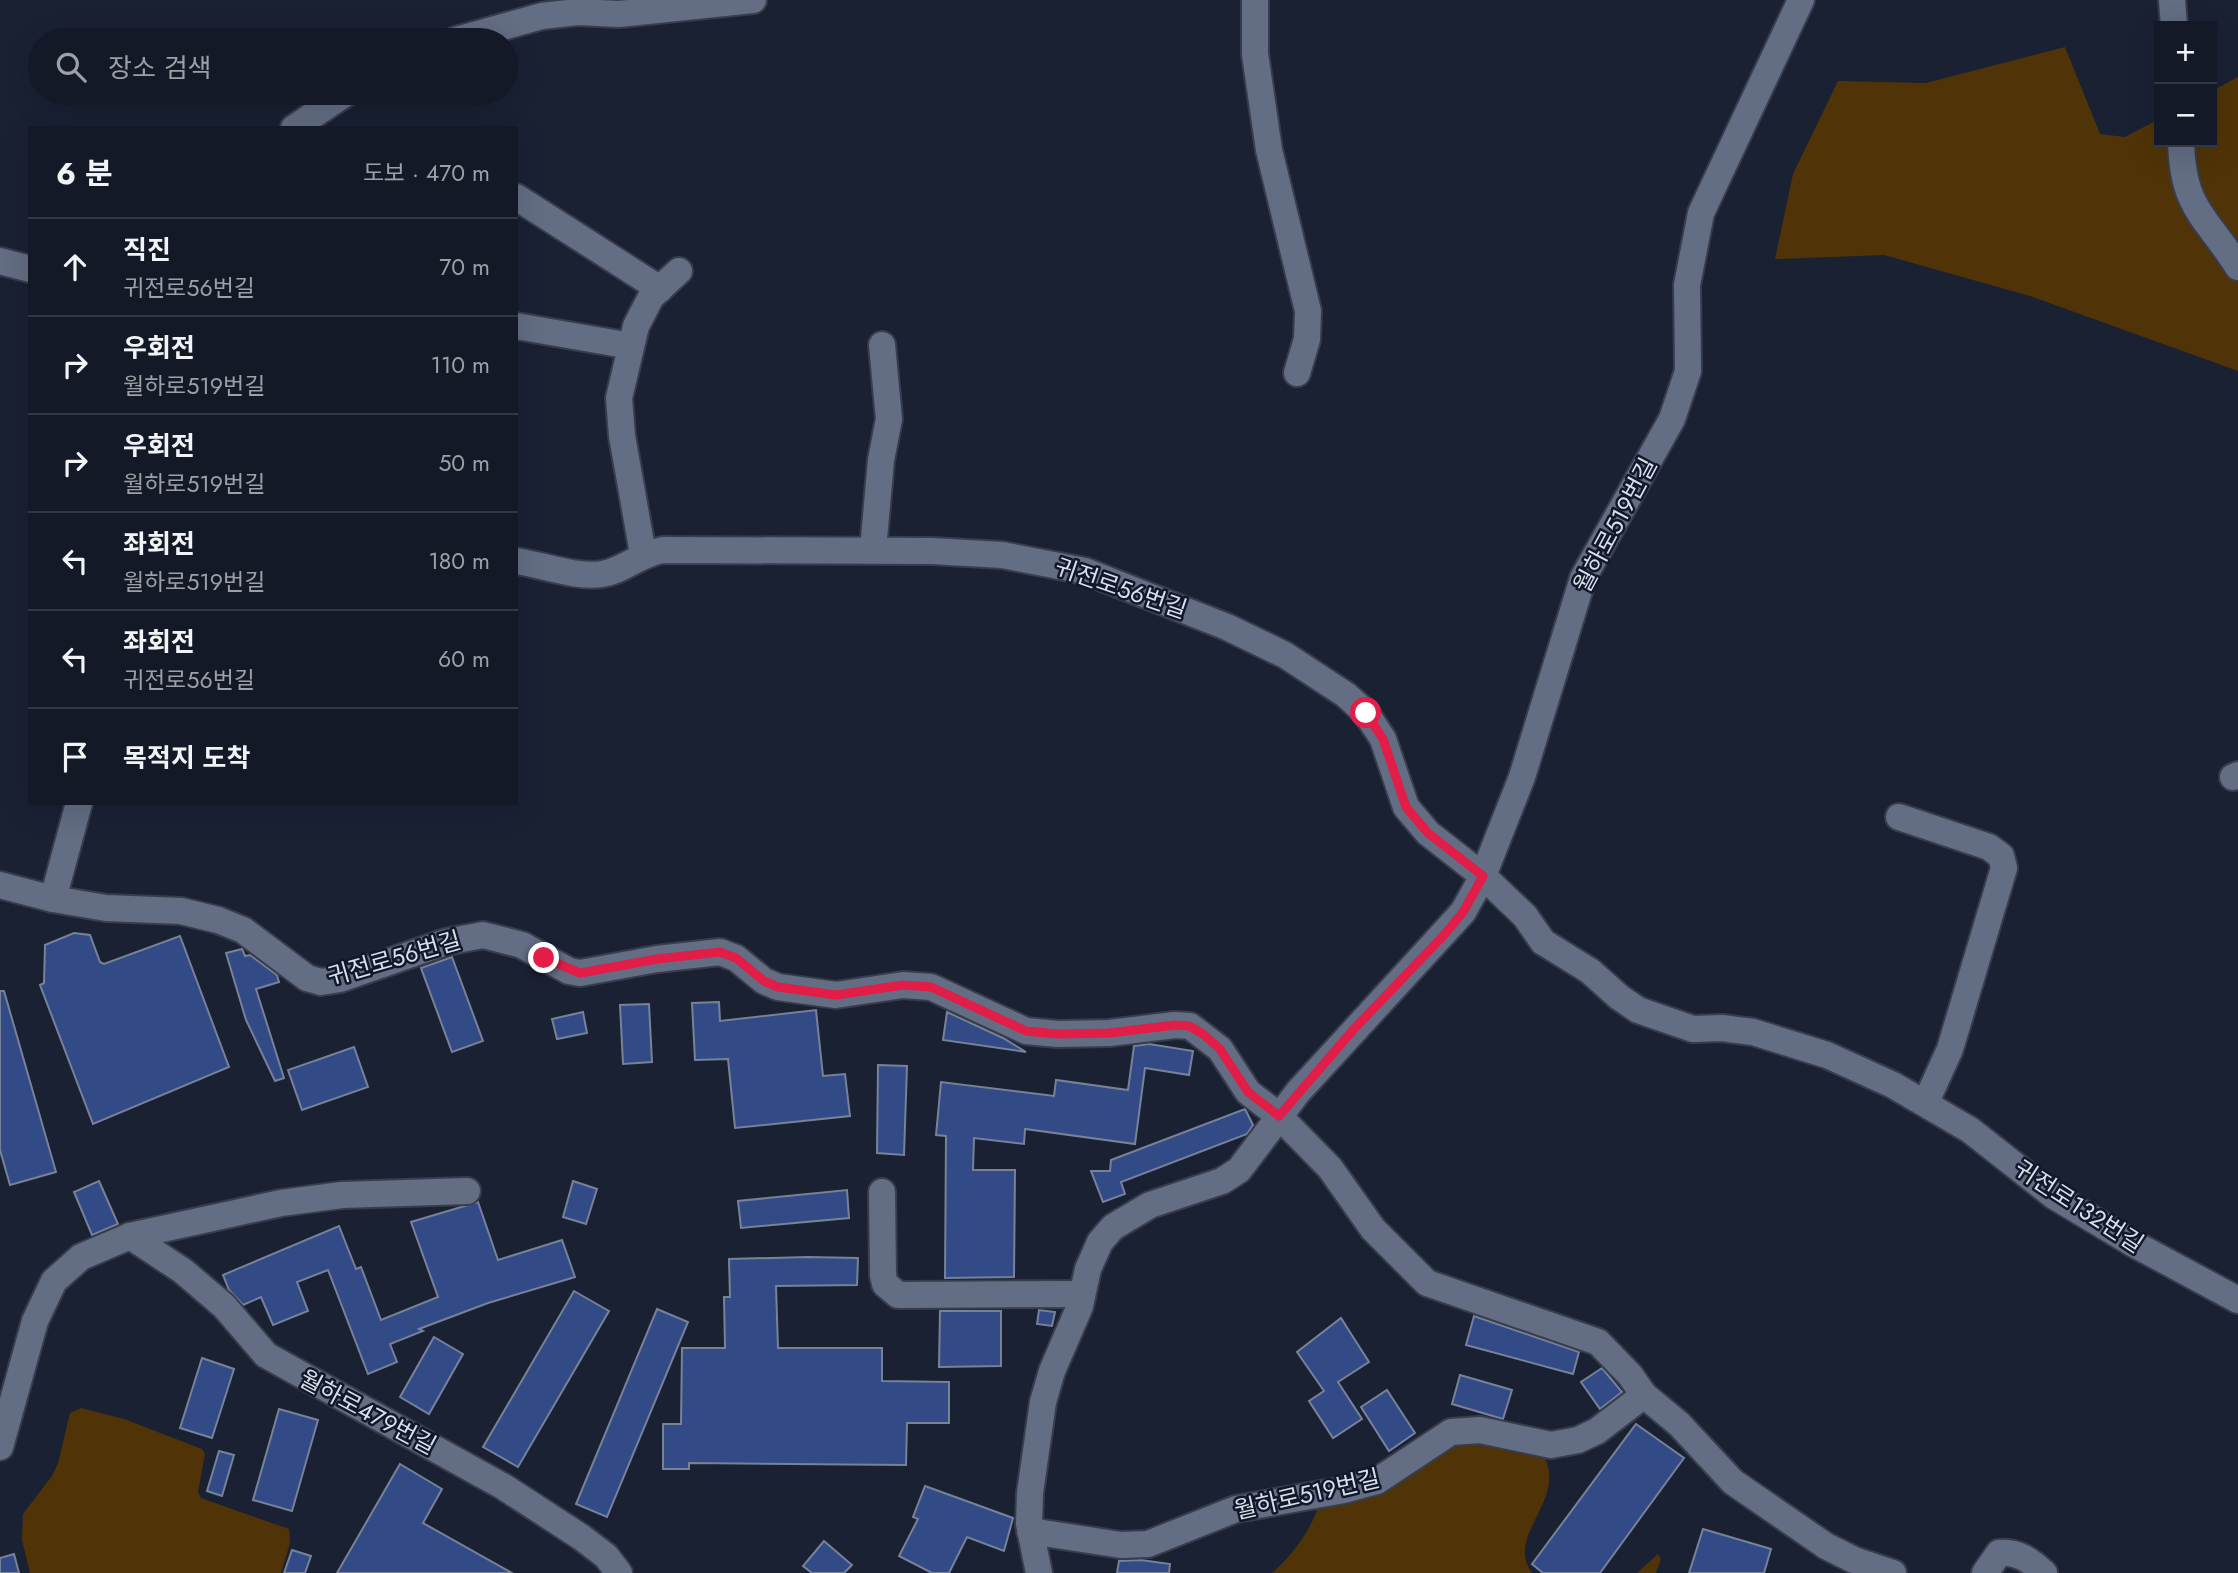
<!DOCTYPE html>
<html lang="ko">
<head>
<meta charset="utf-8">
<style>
  body { margin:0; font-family:Jost,"Noto Sans KR",sans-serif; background:#202632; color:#f1f3f6 }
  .controls { position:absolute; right:21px; top:21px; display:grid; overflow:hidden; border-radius:0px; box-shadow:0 7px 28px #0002 }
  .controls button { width:63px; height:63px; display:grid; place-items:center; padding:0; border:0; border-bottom:2px solid #323843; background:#131926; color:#f1f3f6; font:35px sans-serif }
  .stop { position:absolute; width:21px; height:21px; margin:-16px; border:5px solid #e11d48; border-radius:50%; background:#fff }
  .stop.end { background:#e11d48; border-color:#fff; box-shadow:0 2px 7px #0008 }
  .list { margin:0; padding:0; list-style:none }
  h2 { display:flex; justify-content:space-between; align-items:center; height:91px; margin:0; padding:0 28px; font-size:30px }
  h2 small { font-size:23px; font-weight:400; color:#9da0a7 }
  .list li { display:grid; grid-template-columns:46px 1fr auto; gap:21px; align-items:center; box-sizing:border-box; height:98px; padding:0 28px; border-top:2px solid #323843 }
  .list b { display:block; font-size:26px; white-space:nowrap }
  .list p { margin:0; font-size:23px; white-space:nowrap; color:#9da0a7 }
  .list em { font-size:23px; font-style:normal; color:#9da0a7 }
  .icon { flex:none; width:38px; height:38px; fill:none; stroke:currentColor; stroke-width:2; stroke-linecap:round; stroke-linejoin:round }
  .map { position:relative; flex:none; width:2238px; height:1573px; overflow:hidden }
  .search { position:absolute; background:#131926; box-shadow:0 7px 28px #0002; left:28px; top:28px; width:490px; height:77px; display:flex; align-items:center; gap:18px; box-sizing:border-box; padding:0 24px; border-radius:38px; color:#9da0a7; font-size:26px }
  .panel { position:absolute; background:#131926; box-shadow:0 7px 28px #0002; left:28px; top:126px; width:490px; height:679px; border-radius:0px }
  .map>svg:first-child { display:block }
  .green { fill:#503407 }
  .building { fill:#324b87; stroke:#778298; stroke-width:2 }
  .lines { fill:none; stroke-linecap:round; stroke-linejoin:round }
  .minor-casing { stroke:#383d4c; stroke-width:30 }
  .minor { stroke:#636d83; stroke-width:26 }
  .route { stroke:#e11d48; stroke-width:9 }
  .labels { text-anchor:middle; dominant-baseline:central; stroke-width:5; stroke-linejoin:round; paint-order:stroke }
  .street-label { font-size:24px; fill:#d8deea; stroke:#101829 }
</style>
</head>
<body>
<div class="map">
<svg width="2238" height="1573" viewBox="0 0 2238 1573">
  <rect width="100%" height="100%" fill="#192133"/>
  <g class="green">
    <polygon points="2065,47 2100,134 2125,137 2159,119 2159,142 2212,142 2212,91 2238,77 2238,371 2030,296 1884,255 1775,259 1793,174 1838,81 1926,83"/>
    <polygon points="81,1408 124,1419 202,1449 205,1454 198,1492 201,1498 289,1529 290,1543 281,1573 30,1573 22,1540 23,1514 52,1476 58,1463 70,1413"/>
    <path d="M1463,1442L1543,1454C1569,1501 1504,1534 1532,1573H1272C1291,1557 1313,1528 1319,1503Z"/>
    <polygon points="1658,1554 1661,1559 1656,1573 1637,1573"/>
  </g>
  <g class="building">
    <polygon points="74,933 90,935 100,962 104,964 180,936 229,1067 93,1124 40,985 44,983 45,945"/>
    <polygon points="242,949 245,956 250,955 277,975 279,982 256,989 284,1078 275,1081 246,1020 226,953"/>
    <polygon points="452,957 483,1041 452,1052 421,968"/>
    <polygon points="0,991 4,991 56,1172 10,1185 0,1150"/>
    <polygon points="719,1002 720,1021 816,1010 823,1076 845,1074 850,1116 735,1128 728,1059 695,1060 692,1003"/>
    <polygon points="649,1004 652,1062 623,1064 620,1005"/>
    <polygon points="583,1012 587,1033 557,1039 552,1019"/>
    <polygon points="947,1012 1003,1038 1026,1052 943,1040"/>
    <polygon points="1149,1044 1193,1051 1189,1075 1145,1068 1135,1144 1025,1129 1024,1144 974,1138 973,1170 1015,1170 1014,1277 945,1278 946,1136 936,1135 941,1082 1054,1096 1056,1080 1128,1090 1134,1046"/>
    <polygon points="354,1047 368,1087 302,1110 288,1070"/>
    <polygon points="878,1065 907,1066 904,1155 877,1153"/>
    <polygon points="1245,1109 1253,1125 1247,1134 1121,1182 1125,1194 1103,1202 1091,1171 1110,1171 1111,1160"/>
    <polygon points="99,1181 118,1224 92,1235 74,1192"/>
    <polygon points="573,1181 597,1189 586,1224 563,1217"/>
    <polygon points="847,1190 849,1218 741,1228 738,1201"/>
    <polygon points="478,1202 498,1260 562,1240 575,1277 488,1303 419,1329 423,1331 390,1344 397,1362 368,1374 328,1270 297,1282 308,1311 273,1325 261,1297 243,1305 229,1290 223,1275 339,1226 356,1269 361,1267 381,1320 438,1297 411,1222"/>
    <polygon points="808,1257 858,1258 857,1285 776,1286 778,1348 882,1348 882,1381 949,1382 949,1423 907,1423 906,1465 689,1463 689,1469 663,1469 663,1424 681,1424 682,1348 725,1348 724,1297 730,1297 729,1259"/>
    <polygon points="574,1291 609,1311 518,1467 483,1447"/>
    <polygon points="657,1309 688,1322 607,1517 576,1504"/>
    <polygon points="1039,1310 1055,1312 1052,1326 1037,1324"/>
    <polygon points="940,1311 1001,1311 1001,1366 939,1367"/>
    <polygon points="1474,1316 1579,1352 1573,1374 1466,1345"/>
    <polygon points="1341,1318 1369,1362 1338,1382 1362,1419 1333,1438 1309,1401 1324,1391 1297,1352"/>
    <polygon points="434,1337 463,1354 429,1414 400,1397"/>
    <polygon points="202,1358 234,1369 212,1438 180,1428"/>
    <polygon points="1602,1368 1622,1392 1600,1409 1581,1382"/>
    <polygon points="1460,1375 1512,1390 1503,1419 1452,1404"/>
    <polygon points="1387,1390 1415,1433 1389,1451 1361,1407"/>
    <polygon points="279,1409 318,1420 292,1511 253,1500"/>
    <polygon points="1636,1424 1684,1458 1600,1573 1543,1573 1532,1564"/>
    <polygon points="219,1451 234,1455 222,1496 207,1491"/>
    <polygon points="400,1464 442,1489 423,1523 512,1573 337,1573"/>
    <polygon points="925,1486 1013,1518 1004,1551 967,1537 949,1573 932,1573 899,1556 918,1519 913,1517"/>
    <polygon points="1703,1529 1771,1549 1764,1573 1689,1573"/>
    <polygon points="824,1541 852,1565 844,1573 812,1573 803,1566"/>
    <polygon points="292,1550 311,1556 305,1573 284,1573"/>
    <polygon points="14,1554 19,1573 0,1573 0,1558"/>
    <polygon points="1141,1560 1170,1564 1169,1573 1117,1573 1119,1561"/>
  </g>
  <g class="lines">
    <g class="minor-casing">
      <g id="minor">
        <polyline points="1255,0 1255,54 1269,150 1308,311 1307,339 1297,373"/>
        <polyline points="2172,0 2174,26"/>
        <polyline points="456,40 542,16 577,12 619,14 753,0"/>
        <polyline points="294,128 346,93"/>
        <path d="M2181,142C2183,209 2205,215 2238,267"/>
        <polyline points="516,197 660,289"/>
        <polyline points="0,261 30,269"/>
        <polyline points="516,326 631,346"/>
        <polyline points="873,550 881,460 889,419 882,345"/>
        <polyline points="643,554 622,436 619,398 636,326 651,297 679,271"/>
        <path d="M516,561C543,565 576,578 602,574C623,571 639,554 663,550L932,551L1002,555L1085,571L1227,627L1285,655L1346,695L1366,713L1383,739L1406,807L1428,833L1483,876L1525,916L1543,942L1590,971L1619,997L1638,1010L1693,1029L1722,1028L1753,1032L1827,1055L1893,1085L1970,1130L2054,1196L2134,1244L2238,1300"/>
        <polyline points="2233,777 2238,775"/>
        <polyline points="79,803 53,899 106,908 181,911 218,920 243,930 307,978 321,982 340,979 446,942 483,935 522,945 569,971 580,973 657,959 720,952 736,958 764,981 778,987 836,995 903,985 931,987 1026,1031 1058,1034 1109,1033 1175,1025 1190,1026 1220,1049 1248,1092 1279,1116 1330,1168 1373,1229 1427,1283 1598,1342 1630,1375 1644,1395 1679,1424 1733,1482 1826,1546 1854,1560 1893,1573"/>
        <polyline points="1899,817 1989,847 2001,856 2004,868 1950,1049 1926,1102"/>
        <polyline points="0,885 53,899"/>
        <polyline points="882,1192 883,1275 885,1284 898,1295 1082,1294"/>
        <polyline points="130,1236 183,1271 224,1306 266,1355 504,1487 581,1537 606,1556 619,1573"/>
        <polyline points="0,1447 35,1321 54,1281 81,1257 130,1236 281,1203 342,1195 467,1191"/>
        <polyline points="1030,1531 1121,1545 1148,1544 1236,1509 1344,1490 1377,1481 1451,1432 1480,1430 1551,1445 1578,1440 1597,1431 1644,1395"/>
        <polyline points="1039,1573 1029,1524 1030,1493 1043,1402 1052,1371 1080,1306 1088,1269 1100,1242 1113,1227 1150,1205 1222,1181 1239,1170 1298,1092 1463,912 1483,876 1522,777 1583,578 1672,419 1688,371 1687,285 1701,213 1801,0"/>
        <path d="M1985,1573L1999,1553C2018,1551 2031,1561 2044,1573"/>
      </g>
    </g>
    <use href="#minor" class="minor"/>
  </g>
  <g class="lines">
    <polyline class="route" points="544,958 580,973 657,959 720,952 736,958 764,981 778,987 836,995 903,985 931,987 1026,1031 1058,1034 1109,1033 1175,1025 1189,1026 1203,1034 1220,1049 1248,1092 1279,1116 1353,1030 1444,935 1463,912 1483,876 1428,833 1406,807 1383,739 1366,713"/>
  </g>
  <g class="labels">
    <g class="street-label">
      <text transform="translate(1615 525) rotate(-62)">월하로519번길</text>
      <text transform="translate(1121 588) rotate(19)">귀전로56번길</text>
      <text transform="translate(394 958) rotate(-16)">귀전로56번길</text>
      <text transform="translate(2079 1206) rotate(33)">귀전로132번길</text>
      <text transform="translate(368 1412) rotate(28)">월하로479번길</text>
      <text transform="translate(1307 1494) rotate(-13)">월하로519번길</text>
    </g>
  </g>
</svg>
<div class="controls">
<button>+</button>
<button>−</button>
</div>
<div class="stop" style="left:1366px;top:713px"></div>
<div class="stop end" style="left:544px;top:958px"></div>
<div class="search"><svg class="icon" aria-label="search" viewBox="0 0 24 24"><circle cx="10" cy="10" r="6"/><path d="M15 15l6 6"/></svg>장소 검색</div>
<section class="panel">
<h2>6 분<small>도보 · 470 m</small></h2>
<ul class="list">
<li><svg class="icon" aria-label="ahead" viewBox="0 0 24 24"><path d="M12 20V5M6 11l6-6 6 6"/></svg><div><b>직진</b><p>귀전로56번길</p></div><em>70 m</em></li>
<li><svg class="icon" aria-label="right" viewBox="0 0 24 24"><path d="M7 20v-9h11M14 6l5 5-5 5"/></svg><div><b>우회전</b><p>월하로519번길</p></div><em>110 m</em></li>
<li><svg class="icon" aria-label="right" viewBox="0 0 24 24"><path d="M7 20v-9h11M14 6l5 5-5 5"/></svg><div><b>우회전</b><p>월하로519번길</p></div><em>50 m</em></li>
<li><svg class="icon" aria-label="left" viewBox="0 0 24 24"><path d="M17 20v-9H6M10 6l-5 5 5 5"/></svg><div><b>좌회전</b><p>월하로519번길</p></div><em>180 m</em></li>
<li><svg class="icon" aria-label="left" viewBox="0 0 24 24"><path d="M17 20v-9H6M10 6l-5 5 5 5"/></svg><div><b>좌회전</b><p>귀전로56번길</p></div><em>60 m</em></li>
<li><svg class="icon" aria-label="arrive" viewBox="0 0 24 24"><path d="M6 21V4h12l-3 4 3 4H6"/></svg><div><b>목적지 도착</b></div></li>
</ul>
</section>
</div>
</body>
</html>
